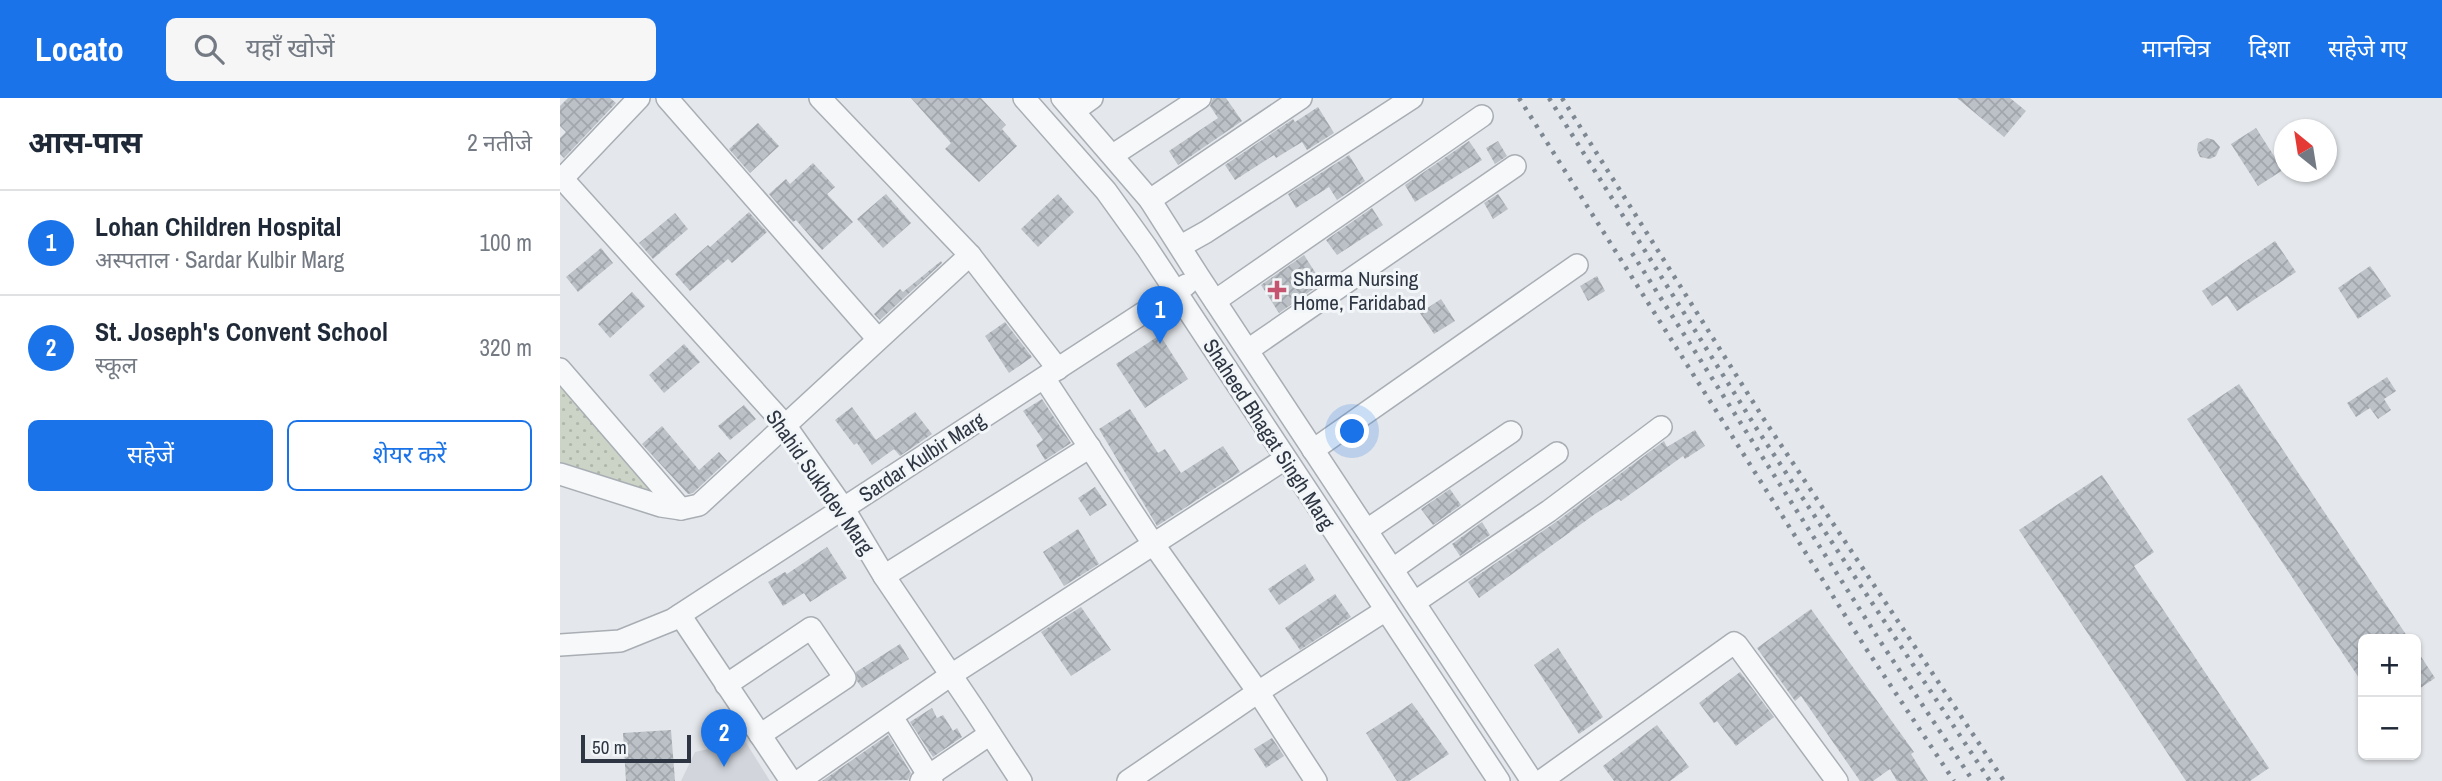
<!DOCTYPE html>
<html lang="hi">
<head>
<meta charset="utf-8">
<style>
  body { margin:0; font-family:"Archivo Narrow","Noto Sans Devanagari",sans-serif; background:#f6f6f7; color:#1f2937 }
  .controls { position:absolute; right:21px; bottom:21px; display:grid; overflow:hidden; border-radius:10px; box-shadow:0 2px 5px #0004 }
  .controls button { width:63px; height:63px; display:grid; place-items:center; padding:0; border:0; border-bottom:2px solid #e0e1e3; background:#fff; color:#1f2937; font:35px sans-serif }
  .compass { position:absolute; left:1714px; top:21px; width:63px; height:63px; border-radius:50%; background:#fff; box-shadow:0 2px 5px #0004; rotate:330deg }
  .scale { position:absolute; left:21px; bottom:18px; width:110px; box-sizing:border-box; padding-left:7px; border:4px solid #2d3642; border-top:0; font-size:19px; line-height:24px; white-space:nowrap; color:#2d3642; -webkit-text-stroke:5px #f3f6f8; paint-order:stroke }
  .you { position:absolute; left:793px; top:334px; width:24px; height:24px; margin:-18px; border:5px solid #fff; border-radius:50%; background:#1a73e8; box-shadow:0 0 0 10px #1a73e833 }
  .badge { display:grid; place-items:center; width:46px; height:46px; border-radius:50%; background:#1a73e8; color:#fff; font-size:23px; font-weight:700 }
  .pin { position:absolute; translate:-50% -58px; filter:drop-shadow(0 2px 4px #0008) }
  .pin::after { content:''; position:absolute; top:37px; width:24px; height:21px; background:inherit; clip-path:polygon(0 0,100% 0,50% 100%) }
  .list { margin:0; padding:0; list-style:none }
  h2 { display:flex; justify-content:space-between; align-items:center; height:91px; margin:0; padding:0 28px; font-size:30px }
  h2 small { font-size:23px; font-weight:400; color:#747a83 }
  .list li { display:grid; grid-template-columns:46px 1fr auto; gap:21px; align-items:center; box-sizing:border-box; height:105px; padding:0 28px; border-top:2px solid #e0e1e3 }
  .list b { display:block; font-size:26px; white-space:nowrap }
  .list p { margin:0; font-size:23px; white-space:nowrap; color:#747a83 }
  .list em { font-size:23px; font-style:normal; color:#747a83 }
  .actions { display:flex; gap:14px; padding:21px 28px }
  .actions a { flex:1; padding:16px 0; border:2px solid #1a73e8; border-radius:10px; text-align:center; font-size:24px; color:#1a73e8 }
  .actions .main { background:#1a73e8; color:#fff }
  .icon { flex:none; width:38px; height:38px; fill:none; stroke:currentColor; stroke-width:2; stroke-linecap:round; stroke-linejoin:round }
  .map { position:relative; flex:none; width:1882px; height:683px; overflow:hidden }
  header { display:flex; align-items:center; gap:42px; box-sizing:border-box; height:98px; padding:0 35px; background:#1a73e8; color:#fff }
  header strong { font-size:33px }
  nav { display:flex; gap:38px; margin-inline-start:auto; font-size:24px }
  .search { width:490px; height:63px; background:#f6f6f7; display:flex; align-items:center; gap:18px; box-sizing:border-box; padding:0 24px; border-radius:10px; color:#747a83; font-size:26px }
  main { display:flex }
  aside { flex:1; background:#fff }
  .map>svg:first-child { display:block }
  .built { fill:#d2d6dc }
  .park { fill:url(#park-dots) }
  .building { fill:url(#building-cross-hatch) }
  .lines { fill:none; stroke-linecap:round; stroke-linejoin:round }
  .minor-casing { stroke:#a9aeb5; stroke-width:24 }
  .minor { stroke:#f6f8f9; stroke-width:21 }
  .rail { stroke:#7e8893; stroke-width:4.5; stroke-dasharray:3.5 7; stroke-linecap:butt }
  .poi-dot { fill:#c4546f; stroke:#f3f6f8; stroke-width:2.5 }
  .labels { text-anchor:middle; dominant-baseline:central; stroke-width:6; stroke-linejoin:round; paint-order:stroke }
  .poi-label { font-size:21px; fill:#2d3642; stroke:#f3f6f8; text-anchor:start }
  .street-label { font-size:21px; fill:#2d3642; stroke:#f3f6f8 }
</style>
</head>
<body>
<header>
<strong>Locato</strong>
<div class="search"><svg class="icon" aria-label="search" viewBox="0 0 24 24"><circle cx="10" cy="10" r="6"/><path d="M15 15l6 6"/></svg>यहाँ खोजें</div>
<nav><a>मानचित्र</a><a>दिशा</a><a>सहेजे गए</a></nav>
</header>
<main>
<aside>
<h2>आस-पास<small>2 नतीजे</small></h2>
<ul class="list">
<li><span class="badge">1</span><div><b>Lohan Children Hospital</b><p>अस्पताल · Sardar Kulbir Marg</p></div><em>100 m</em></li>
<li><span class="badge">2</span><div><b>St. Joseph's Convent School</b><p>स्कूल</p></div><em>320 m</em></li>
</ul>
<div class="actions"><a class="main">सहेजें</a><a>शेयर करें</a></div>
</aside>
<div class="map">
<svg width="1882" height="683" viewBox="0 0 1882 683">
  <defs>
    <pattern id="park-dots" width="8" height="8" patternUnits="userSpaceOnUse" patternTransform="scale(1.75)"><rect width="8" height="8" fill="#cbd4c6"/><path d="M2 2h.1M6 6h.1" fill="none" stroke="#afb7ab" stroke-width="1.8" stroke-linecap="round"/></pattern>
    <pattern id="building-cross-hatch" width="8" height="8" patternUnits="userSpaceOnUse" patternTransform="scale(1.75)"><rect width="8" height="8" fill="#bbc1c7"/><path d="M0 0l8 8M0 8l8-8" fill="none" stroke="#a1a6ac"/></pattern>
  </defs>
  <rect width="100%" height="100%" fill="#e4e7eb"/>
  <polygon class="built" points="185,643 210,683 121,683 135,654"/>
  <polygon class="park" points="0,284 95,398 0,374"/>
  <g class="building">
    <polygon points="8,0 50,0 56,5 4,60 0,56 0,40 6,34 0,28 0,8"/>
    <polygon points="351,0 421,0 446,27 442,31 457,48 419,84 385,51 391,45"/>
    <polygon points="653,0 666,0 682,23 618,67 609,53 658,20 650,8"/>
    <polygon points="1397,0 1450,0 1466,13 1444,39"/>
    <polygon points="758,9 774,35 747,52 742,44 716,60 714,57 675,82 665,67 733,21 735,24"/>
    <polygon points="198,25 219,48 190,75 169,51"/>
    <polygon points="1696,30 1723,72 1698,88 1671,46"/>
    <polygon points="1647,40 1654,42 1660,49 1656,58 1650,61 1640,59 1637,52 1638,45"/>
    <polygon points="909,43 922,62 855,104 845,87"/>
    <polygon points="938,43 947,58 935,66 926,50"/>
    <polygon points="789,57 805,83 777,102 769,89 736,110 728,96"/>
    <polygon points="253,65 275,89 267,96 293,124 262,152 236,122 233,124 209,96 226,81 230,86"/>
    <polygon points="326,96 351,125 323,150 297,121"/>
    <polygon points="498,96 514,114 478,149 461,131"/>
    <polygon points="938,96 948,111 933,121 924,105"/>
    <polygon points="812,110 823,127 777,157 766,142"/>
    <polygon points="189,114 207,134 172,165 168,161 130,193 115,176 148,147 150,149"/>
    <polygon points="115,115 128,131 93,161 79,145"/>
    <polygon points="1715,143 1736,174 1677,213 1667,198 1652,208 1642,193"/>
    <polygon points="41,150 53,165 18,194 6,179"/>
    <polygon points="744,157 762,185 719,215 701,187"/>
    <polygon points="381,163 382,165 320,222 314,216 340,191 343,194"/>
    <polygon points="1810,168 1831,198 1798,221 1778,190"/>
    <polygon points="1037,178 1045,193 1028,203 1020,188"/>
    <polygon points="72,194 85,208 50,240 38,226"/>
    <polygon points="881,201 895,223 874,236 860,215"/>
    <polygon points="445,224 472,259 449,275 425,238"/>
    <polygon points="600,237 628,281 585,310 556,266"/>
    <polygon points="124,246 140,264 104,295 89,277"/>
    <polygon points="1827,279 1836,293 1824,301 1831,312 1818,321 1810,310 1796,319 1787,305"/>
    <polygon points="1679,286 1849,541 1803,541 1803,586 1627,321"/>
    <polygon points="482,301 511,345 485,362 476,347 483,342 463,313"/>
    <polygon points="184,307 196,321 170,342 158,328"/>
    <polygon points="292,309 316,342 355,314 372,336 340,358 334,351 312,367 297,345 294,347 275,322"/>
    <polygon points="570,311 598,355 605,351 621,375 663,348 680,374 597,428 539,331"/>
    <polygon points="102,328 139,372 159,354 167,363 133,395 128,396 82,346"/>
    <polygon points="1135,332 1145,348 1125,361 1123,358 1061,403 1059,401 1035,416 919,500 908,484 996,424 1104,343 1107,349"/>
    <polygon points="1542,377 1594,454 1574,468 1709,670 1690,683 1626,683 1459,432"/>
    <polygon points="535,389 547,407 530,418 518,400"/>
    <polygon points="890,391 901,407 873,427 861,411"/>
    <polygon points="922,424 930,437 900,458 892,446"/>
    <polygon points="518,431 539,466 504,488 483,454"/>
    <polygon points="267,449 287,480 250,504 244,495 223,508 208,484 225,474 227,476"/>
    <polygon points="745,466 755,482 719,507 708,491"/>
    <polygon points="775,496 791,519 740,552 725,530"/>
    <polygon points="521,509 551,552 511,578 481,534"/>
    <polygon points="1251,511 1354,654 1351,656 1368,683 1337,683 1330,671 1313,683 1300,683 1241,598 1235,603 1197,550"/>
    <polygon points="340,546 349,561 302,590 297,583 296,574"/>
    <polygon points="998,550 1043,619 1019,636 974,567"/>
    <polygon points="1856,551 1875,580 1856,593"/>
    <polygon points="1180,574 1214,619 1176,648 1157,623 1154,625 1139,605"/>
    <polygon points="852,605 889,656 849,683 837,683 806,635"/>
    <polygon points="372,610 377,620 383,617 393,633 397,630 402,639 373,659 350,624"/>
    <polygon points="1097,627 1129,669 1110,683 1054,683 1043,668"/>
    <polygon points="111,632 115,683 66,683 63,635"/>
    <polygon points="328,637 351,675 348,682 262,683"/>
    <polygon points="712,640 724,658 706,670 694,651"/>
  </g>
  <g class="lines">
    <g class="minor-casing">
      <g id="minor">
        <polyline points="107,0 317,240"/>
        <polyline points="260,0 410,157 498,271"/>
        <polyline points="464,0 546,93 587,150 939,683"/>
        <polyline points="502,0 590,102 639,179 972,683"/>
        <polyline points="514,13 532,0"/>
        <polyline points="553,57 640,0"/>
        <polyline points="0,78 225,327 284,411 324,478 416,614 461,683"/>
        <polyline points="0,83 79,0"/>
        <polyline points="590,102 741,0"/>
        <polyline points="621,148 646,134 852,0"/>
        <polyline points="655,203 922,18"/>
        <polyline points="688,252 955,68"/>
        <polyline points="0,271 121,411"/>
        <polyline points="484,280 594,447 698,594 756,683"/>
        <polyline points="753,352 1017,167"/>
        <polyline points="0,376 101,408 121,411 139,407 410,157"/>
        <polyline points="807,432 951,334"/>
        <polyline points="833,471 997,355"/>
        <polyline points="324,478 530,349"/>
        <polyline points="855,504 989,413 1101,329"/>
        <polyline points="120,517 231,683"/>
        <polyline points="0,547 60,543 112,522 626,187"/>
        <polyline points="166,587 251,530 285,580 200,637"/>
        <polyline points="332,619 372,683"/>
        <polyline points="239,683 391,577 725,361"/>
        <polyline points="361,683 430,636"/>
        <polyline points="568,683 698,594 826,512"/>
        <polyline points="981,683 1174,545 1177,547 1277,683"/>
      </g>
    </g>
    <use href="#minor" class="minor"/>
    <g class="rail">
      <polyline points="959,0 1305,549 1394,683"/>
      <polyline points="989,0 1195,328 1430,683"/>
      <polyline points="1002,0 1205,323 1444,683"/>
      <polyline points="1072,155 1320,543 1413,683"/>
    </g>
  </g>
  <path class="poi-dot" d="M713.5 181.5h7v7h7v7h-7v7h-7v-7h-7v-7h7z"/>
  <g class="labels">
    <g class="poi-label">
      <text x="733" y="180">Sharma Nursing<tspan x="733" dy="24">Home, Faridabad</tspan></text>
    </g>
    <g class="street-label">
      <text transform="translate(709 336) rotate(57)">Shaheed Bhagat Singh Marg</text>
      <text transform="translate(362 359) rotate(-33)">Sardar Kulbir Marg</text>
      <text transform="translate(260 384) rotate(55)">Shahid Sukhdev Marg</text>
    </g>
  </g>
</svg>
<div class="controls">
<button>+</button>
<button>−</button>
</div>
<svg class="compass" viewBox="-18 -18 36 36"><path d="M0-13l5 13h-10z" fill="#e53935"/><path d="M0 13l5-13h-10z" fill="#747a83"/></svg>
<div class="scale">50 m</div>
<div class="you"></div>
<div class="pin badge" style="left:600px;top:246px">1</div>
<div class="pin badge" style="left:164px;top:669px">2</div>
</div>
</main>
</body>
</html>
